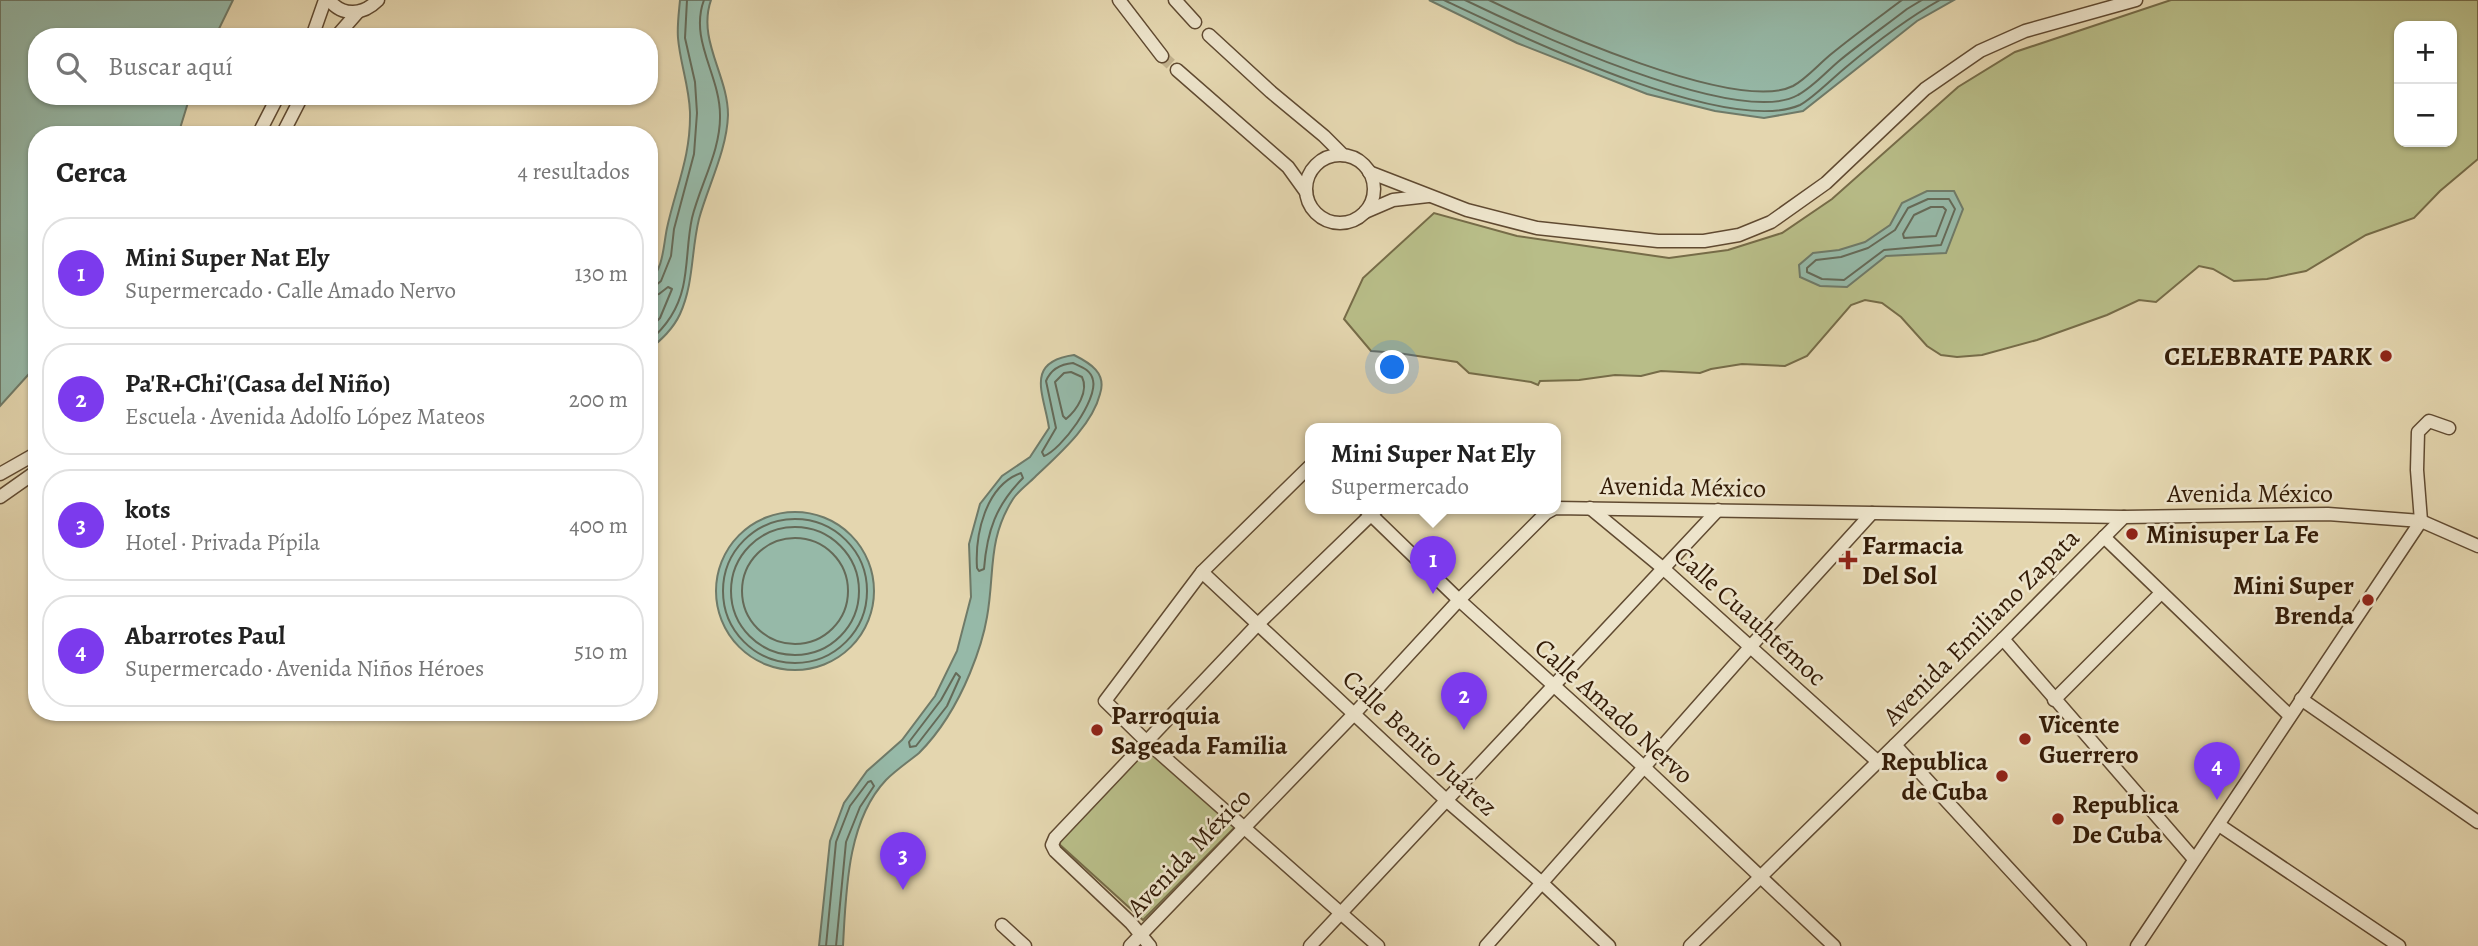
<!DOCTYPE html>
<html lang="es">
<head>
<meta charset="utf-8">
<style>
  body { margin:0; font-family:Alegreya,serif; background:#f2f2f2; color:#222 }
  .controls { position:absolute; right:21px; top:21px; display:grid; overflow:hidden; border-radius:14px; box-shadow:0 2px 5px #0004 }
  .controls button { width:63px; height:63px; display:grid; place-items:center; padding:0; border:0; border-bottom:2px solid #e0e0e0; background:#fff; color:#222; font:35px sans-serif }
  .you { position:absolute; left:1393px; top:368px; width:24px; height:24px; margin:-18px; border:5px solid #fff; border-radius:50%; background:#1a73e8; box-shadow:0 0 0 10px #1a73e833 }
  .badge { display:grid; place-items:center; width:46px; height:46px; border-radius:50%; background:#7c3aed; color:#fff; font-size:23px; font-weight:700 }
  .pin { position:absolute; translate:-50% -58px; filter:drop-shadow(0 2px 4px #0008) }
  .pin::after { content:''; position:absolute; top:37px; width:24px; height:21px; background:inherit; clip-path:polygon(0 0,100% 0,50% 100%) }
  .popup { position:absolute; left:1305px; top:423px; width:256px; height:91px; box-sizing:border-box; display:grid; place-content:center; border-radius:14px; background:#fff; filter:drop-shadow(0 2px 5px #0005); font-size:23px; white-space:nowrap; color:#767676 }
  .popup b { font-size:26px; color:#222 }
  .popup::after { content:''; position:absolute; left:50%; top:100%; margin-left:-14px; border:14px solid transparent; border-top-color:#fff }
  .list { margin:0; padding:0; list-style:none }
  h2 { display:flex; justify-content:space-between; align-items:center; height:91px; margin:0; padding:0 28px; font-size:30px }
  h2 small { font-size:23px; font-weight:400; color:#767676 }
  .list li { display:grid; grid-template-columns:46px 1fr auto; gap:21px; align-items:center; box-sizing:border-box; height:112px; margin:0 14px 14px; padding:0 14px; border:2px solid #e0e0e0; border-radius:28px }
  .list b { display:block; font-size:26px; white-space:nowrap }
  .list p { margin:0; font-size:23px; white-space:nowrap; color:#767676 }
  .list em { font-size:23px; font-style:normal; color:#767676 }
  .icon { flex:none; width:38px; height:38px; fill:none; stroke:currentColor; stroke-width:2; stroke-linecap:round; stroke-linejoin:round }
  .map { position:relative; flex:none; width:2478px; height:946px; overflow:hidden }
  .search { position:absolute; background:#fff; box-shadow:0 2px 5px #0004; left:28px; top:28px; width:630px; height:77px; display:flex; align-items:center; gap:18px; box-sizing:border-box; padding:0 24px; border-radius:28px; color:#767676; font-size:26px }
  .panel { position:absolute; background:#fff; box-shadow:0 2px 5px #0004; left:28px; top:126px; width:630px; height:595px; border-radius:28px }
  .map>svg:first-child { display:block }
  .green { fill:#b8bd88; stroke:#766c48; stroke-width:2; fill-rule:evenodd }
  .water { fill:#96b9a8; stroke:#6f7a68; stroke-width:2 }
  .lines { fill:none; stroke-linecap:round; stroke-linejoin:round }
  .shore { stroke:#656a58; stroke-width:2 }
  .street-tunnel { stroke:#c1b18d; stroke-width:12; stroke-dasharray:12 6; stroke-linecap:butt }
  .street-casing { stroke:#604a31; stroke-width:15 }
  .street { stroke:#ede4cb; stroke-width:12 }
  .poi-dot { fill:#8f2418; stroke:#ede4cb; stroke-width:2.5 }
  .labels { text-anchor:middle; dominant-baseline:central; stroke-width:5; stroke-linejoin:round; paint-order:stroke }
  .poi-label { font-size:26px; font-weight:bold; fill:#341c07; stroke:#ede4cb; text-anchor:start }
  .street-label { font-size:26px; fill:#341c07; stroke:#ede4cb }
</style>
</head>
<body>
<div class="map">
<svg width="2478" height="946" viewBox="0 0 2478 946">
  <rect width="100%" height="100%" fill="#e4d6af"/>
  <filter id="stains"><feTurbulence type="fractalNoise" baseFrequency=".00286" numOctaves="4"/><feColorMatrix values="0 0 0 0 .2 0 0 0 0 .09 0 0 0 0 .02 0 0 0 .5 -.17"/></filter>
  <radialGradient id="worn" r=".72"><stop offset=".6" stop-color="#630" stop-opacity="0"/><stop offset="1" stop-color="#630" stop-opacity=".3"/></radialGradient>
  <g class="green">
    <path d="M2171,0H2478V159L2440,191L2414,218L2366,235L2306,271L2267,279L2234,281L2213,269L2199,266L2156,302L2139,300L2107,315L2037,340L1982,355L1957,357L1941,355L1927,346L1901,317L1882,303L1865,300L1851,305L1807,356L1785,366L1742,364L1711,369L1700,373L1661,371L1641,376L1615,375L1579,380L1540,381L1538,385L1531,382L1469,373L1457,362L1398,353L1371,351L1344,319L1363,278L1434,213L1517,236L1669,258L1728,250L1782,233L1832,199L1958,87L2015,52ZM2399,26H2452V142H2399Z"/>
    <polygon points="1147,749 1235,827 1143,920 1058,843"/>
  </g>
  <g class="water">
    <polygon points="0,0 233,0 215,37 37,37 37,96 190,96 178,135 37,135 37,365 0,406"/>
    <path d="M680,0H711C697,40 728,75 728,115C727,150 708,186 699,219C691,251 694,283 680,314C673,329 662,339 649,350V283C664,267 663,247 667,228C676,187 691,156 690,112C689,85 680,63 678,38C677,25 679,12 680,0Z"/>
    <polygon points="1429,0 1954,0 1917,21 1803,111 1764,118 1715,111 1647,94 1517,43"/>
    <polygon points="1927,191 1954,191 1963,209 1946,253 1886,256 1847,287 1820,286 1800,277 1799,265 1813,253 1839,250 1865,242 1890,225 1902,203"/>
    <path d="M1074,355C1090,363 1107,373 1100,394C1092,426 1058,455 1035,477C1028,484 1018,491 1013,499C987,540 995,573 987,617C984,635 977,656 970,673C958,702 941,731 919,753C908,762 896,770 886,780C847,821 846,892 843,946H819L830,841L844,803L867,771L902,740L935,696L957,651L971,597L969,544L980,504L1002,476L1030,457L1049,428C1044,394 1024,362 1074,355Z"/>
    <circle cx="795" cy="591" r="79"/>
  </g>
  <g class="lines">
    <g class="shore">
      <path d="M1444,0C1516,34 1726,137 1800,105C1812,99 1834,77 1845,68C1875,43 1906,19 1940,0"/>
      <path d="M1465,0C1525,29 1738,129 1798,95C1813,87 1826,72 1839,61C1861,43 1885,26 1907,9L1922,0"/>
      <path d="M1489,0C1545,27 1737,114 1793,86C1806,79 1818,65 1830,55C1853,36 1878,18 1902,0"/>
      <polygon points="1928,199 1949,199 1955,209 1941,245 1884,250 1844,280 1822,279 1807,272 1807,268 1816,260 1841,257 1868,248 1895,230 1908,208"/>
      <polygon points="1931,207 1943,207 1946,210 1936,236 1904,238 1903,234 1914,215"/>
      <polyline points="649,287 655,286 661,281 671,256 674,229 694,154 697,113 695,82 685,38 687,0"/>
      <polyline points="649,296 659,294 668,287 672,289 660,318 649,329"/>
      <path d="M649,341C666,327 678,309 683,287C688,265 687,241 692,218C700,185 721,150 720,115C720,75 689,40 704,0"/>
      <path d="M1073,363C1082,367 1091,370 1093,380C1098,400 1061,450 1044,456L1042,452L1056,428L1046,381C1051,369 1061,364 1073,363Z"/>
      <path d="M1071,372L1082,377C1089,391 1077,410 1066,419L1063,416L1055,382L1064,373Z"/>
      <path d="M1021,473L1023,478C996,505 987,531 984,569L979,571L977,568C975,535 985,486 1021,473Z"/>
      <circle cx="795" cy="591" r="72"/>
      <circle cx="795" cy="591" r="64"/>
      <circle cx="795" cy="591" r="53"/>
      <polygon points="956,673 960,677 947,706 916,746 910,747 909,742 941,700"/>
      <polyline points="826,946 836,842 850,806 868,782 871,781 874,786 860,807 846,842 836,946"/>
    </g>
    <polyline class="street-tunnel" points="1162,56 1177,70"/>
    <g class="street-casing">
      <g id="street">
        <path d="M329,0C343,17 363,15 378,0"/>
        <polyline points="1119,0 1162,56"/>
        <polyline points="1175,0 1195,22"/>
        <polyline points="1209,35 1271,92 1324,136 1343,155"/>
        <polyline points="312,37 325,0"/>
        <polyline points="336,37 357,13"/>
        <polyline points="1177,70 1288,167 1306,192"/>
        <polyline points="258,135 278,96"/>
        <polyline points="282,135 302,96"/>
        <circle cx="1340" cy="189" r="34"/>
        <polyline points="1369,172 1467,210 1537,228 1658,241 1704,241 1739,235 1771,222 1826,183 1925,89 1980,51 2025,31 2136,0"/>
        <polyline points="1365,212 1393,200 1428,196"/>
        <polyline points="1310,466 1202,572 1105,701 1146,741 1378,946"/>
        <polyline points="0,474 37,453"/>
        <polyline points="0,497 37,471"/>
        <polyline points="1364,508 1459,600 1645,768 1834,946"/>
        <polyline points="1590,508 1665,570 1877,761"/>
        <polyline points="2104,537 2290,716"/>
        <polyline points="1202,572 1446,800 1542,883 1609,946"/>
        <polyline points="2003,639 2194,859"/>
        <polyline points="2301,699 2478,822"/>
        <polyline points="2054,700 2161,593"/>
        <polyline points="1895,745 2080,946"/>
        <polyline points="2219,825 2399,946"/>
        <polyline points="1002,925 1025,946"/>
        <polyline points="1130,946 1354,714 1459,600 1546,513 1555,508 2124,517 2328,514 2421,521 2478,546"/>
        <polyline points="1150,946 1131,923 1055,851 1052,845 1055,838 1258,624 1378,508"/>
        <polyline points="1310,946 1718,510"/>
        <polyline points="1486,946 1751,646 1872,513"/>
        <polyline points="1690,946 2003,639 2124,517"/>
        <polyline points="2137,946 2421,521 2417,470 2418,432 2429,421 2449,428"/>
      </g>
    </g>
    <use href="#street" class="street"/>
  </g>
  <g class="poi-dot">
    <circle cx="2386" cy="356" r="7"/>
    <circle cx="2132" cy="534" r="7"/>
    <path d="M1844.5 549.5h7v7h7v7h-7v7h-7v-7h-7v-7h7z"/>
    <circle cx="2368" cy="600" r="7"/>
    <circle cx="1097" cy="730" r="7"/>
    <circle cx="2025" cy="739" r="7"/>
    <circle cx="2002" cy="776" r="7"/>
    <circle cx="2058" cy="819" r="7"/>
  </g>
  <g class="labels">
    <g class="poi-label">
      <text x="2372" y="356" text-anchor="end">CELEBRATE PARK</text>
      <text x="2146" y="534">Minisuper La Fe</text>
      <text x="1862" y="545">Farmacia<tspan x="1862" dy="30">Del Sol</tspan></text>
      <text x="2354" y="585" text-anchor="end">Mini Super<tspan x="2354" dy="30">Brenda</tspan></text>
      <text x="1111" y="715">Parroquia<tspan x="1111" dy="30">Sageada Familia</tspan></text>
      <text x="2039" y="724">Vicente<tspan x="2039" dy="30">Guerrero</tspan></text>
      <text x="1988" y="761" text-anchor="end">Republica<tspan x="1988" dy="30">de Cuba</tspan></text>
      <text x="2072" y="804">Republica<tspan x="2072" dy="30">De Cuba</tspan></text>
    </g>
    <g class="street-label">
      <text transform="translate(1683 487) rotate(1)">Avenida México</text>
      <text x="2250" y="493">Avenida México</text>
      <text transform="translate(1750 616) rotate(42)">Calle Cuauhtémoc</text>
      <text transform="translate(1981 627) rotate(-45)">Avenida Emiliano Zapata</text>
      <text transform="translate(1614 711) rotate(42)">Calle Amado Nervo</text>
      <text transform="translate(1420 743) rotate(43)">Calle Benito Juárez</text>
      <text transform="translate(1189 852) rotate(-46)">Avenida México</text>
    </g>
  </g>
  <rect width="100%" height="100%" filter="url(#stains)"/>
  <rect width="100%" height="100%" fill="url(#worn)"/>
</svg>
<div class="controls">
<button>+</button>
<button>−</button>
</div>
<div class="you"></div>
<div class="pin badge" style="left:1433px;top:594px">1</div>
<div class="popup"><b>Mini Super Nat Ely</b>Supermercado</div>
<div class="pin badge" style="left:1464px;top:730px">2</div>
<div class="pin badge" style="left:903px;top:890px">3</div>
<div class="pin badge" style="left:2217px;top:800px">4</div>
<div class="search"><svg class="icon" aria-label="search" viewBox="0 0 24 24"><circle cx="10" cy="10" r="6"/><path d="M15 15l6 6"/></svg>Buscar aquí</div>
<section class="panel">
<h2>Cerca<small>4 resultados</small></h2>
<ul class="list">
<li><span class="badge">1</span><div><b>Mini Super Nat Ely</b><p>Supermercado · Calle Amado Nervo</p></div><em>130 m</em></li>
<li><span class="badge">2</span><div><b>Pa'R+Chi'(Casa del Niño)</b><p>Escuela · Avenida Adolfo López Mateos</p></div><em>200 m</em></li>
<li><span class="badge">3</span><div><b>kots</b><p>Hotel · Privada Pípila</p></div><em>400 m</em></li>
<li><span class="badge">4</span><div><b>Abarrotes Paul</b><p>Supermercado · Avenida Niños Héroes</p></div><em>510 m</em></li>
</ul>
</section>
</div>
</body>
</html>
